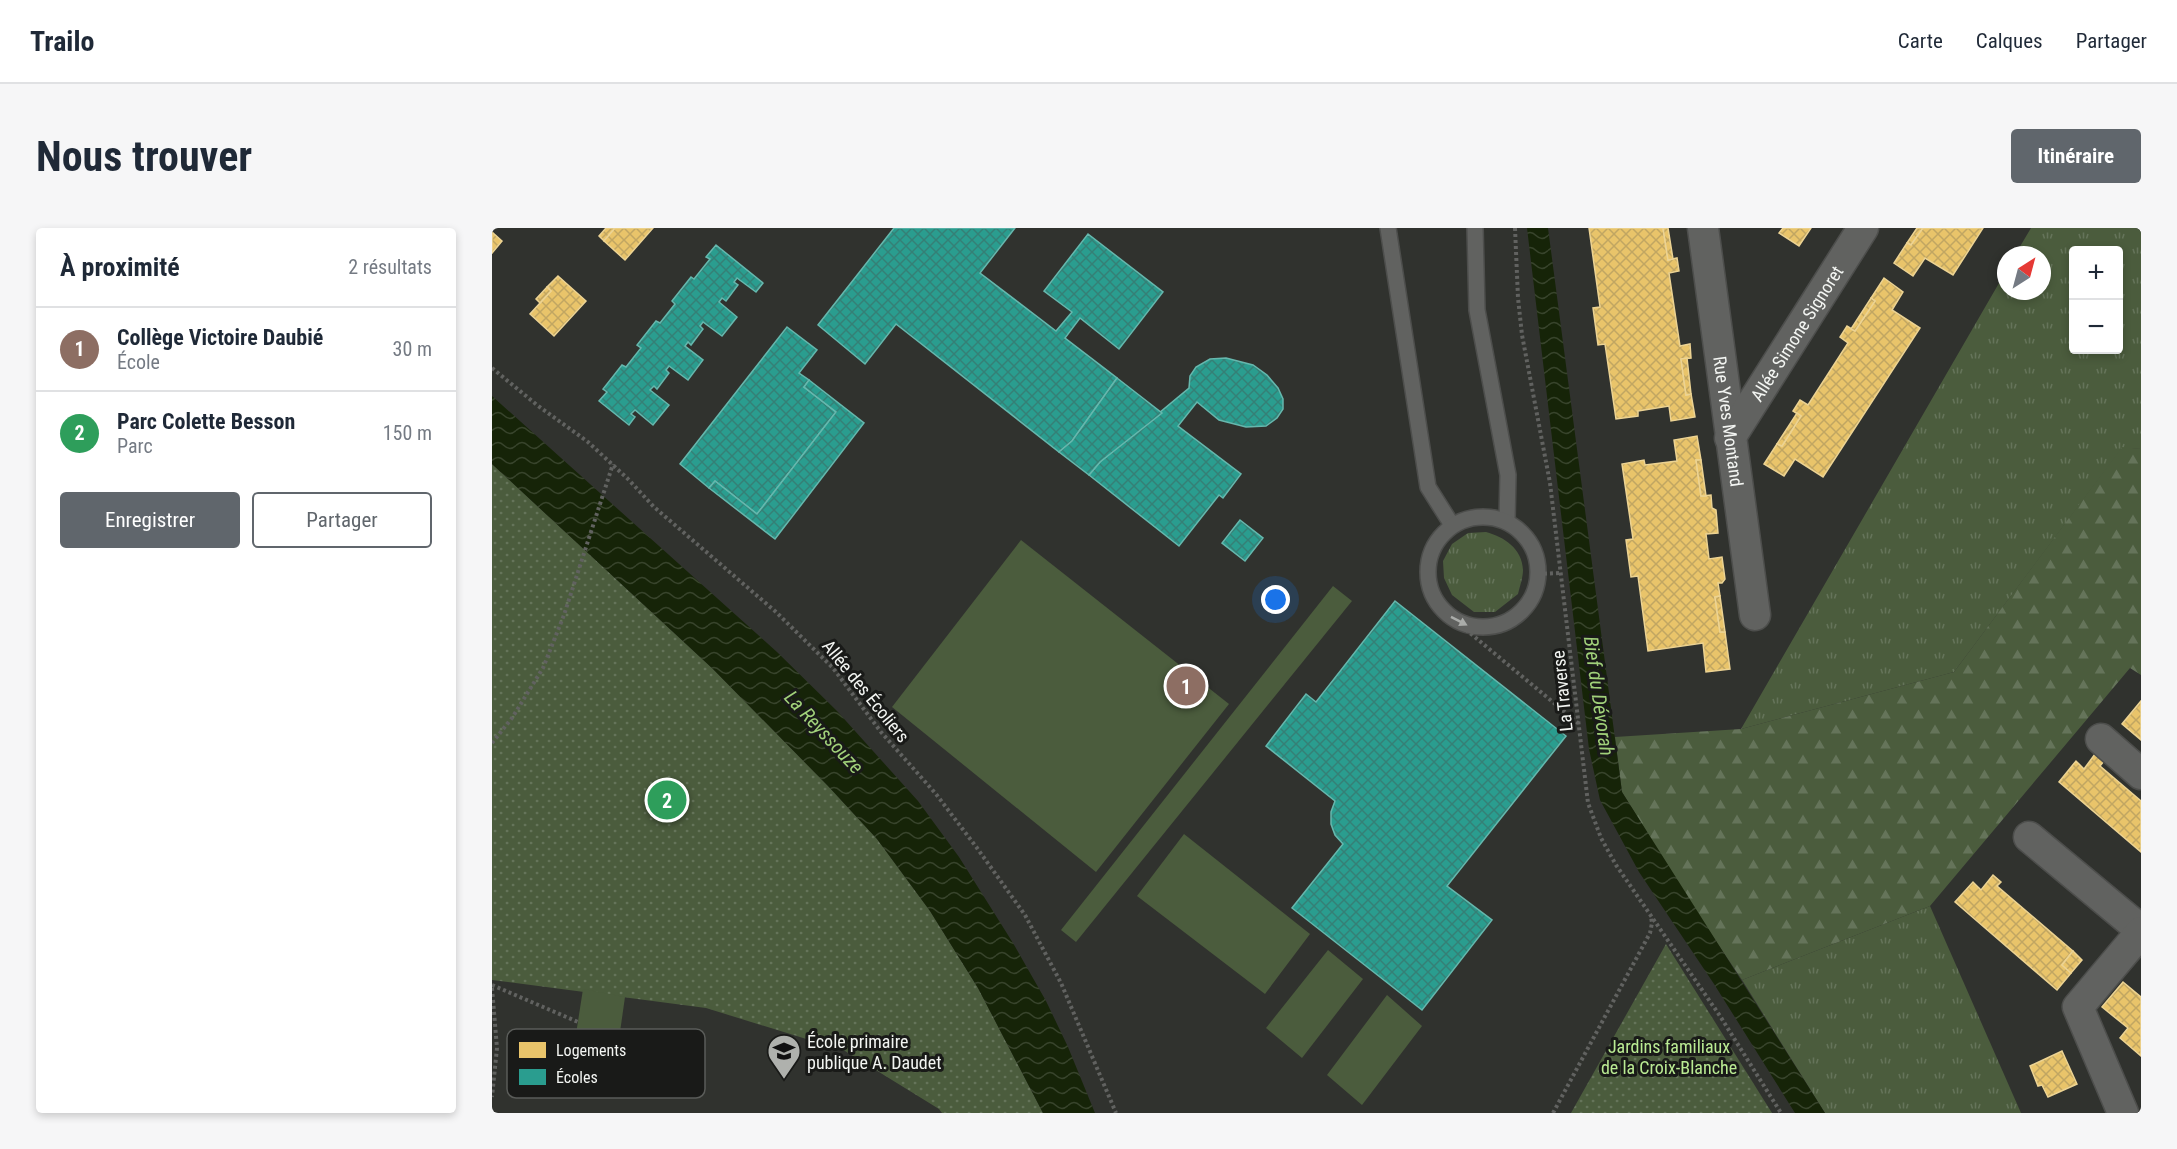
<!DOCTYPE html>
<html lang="fr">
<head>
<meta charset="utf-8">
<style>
  body { margin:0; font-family:"Roboto Condensed",sans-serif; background:#f6f6f7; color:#1f2937 }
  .controls { position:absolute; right:18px; top:18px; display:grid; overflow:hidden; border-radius:6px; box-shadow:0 3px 9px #0003 }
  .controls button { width:54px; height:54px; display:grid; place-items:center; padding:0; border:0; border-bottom:2px solid #e0e1e3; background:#fff; color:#1f2937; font:30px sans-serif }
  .compass { position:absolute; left:1505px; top:18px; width:54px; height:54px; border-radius:50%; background:#fff; box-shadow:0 3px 9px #0003; rotate:36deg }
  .you { position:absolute; left:784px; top:372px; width:21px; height:21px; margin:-15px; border:4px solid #fff; border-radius:50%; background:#1a73e8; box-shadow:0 0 0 9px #1a73e833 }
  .badge { display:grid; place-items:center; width:39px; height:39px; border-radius:50%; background:#60666c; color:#fff; font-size:20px; font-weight:700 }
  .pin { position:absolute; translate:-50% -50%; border:3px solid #fff; box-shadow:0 2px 6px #0006 }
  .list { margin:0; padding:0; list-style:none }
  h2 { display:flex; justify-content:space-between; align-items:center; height:78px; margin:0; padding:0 24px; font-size:26px }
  h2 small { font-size:20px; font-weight:400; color:#747a83 }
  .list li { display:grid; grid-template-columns:39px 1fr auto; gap:18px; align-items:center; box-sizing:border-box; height:84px; padding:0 24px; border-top:2px solid #e0e1e3 }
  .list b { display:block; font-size:22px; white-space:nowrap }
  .list p { margin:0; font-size:20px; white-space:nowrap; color:#747a83 }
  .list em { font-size:20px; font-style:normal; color:#747a83 }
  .actions { display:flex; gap:12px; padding:18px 24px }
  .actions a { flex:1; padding:14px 0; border:2px solid #60666c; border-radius:6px; text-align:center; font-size:21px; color:#60666c }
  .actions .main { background:#60666c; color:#fff }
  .map { position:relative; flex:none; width:1649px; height:885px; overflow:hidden; border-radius:6px }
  header { display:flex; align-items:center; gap:36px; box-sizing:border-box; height:84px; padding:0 30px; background:#fff; border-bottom:2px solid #e0e1e3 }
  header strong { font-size:28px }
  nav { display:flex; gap:33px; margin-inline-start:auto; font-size:21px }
  .intro { display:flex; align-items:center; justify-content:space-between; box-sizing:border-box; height:144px; padding:0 36px }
  h1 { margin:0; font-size:42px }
  .button { padding:15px 27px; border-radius:6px; background:#60666c; color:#fff; font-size:21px; font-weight:700 }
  main { display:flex; gap:36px; padding:0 36px }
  aside { flex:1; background:#fff; border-radius:6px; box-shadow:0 3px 9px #0003 }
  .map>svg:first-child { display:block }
  .grass { fill:url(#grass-tufts); fill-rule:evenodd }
  .forest { fill:url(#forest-firs) }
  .park { fill:url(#park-dots) }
  .pitch { fill:#4b5c3d }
  .water { fill:url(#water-waves) }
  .homes { fill:url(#homes-cross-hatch); stroke:#ecd393; stroke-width:1.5 }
  .schools { fill:url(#schools-cross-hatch); stroke:#66b7ad; stroke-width:1.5 }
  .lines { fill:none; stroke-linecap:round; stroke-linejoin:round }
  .service-casing { stroke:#4d4e4c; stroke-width:18 }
  .minor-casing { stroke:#4d4e4c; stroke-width:33 }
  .path { stroke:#616260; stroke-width:4; stroke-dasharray:3 3; stroke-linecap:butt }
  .service { stroke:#616260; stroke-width:15 }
  .minor { stroke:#616260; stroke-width:30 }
  .oneway { fill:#aaaca9 }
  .labels { text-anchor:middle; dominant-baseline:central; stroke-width:6; stroke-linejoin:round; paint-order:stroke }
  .street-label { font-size:18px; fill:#f3f5f2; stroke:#191a18 }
  .poi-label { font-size:18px; fill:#f3f5f2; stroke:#191a18; text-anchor:start }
  .park-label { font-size:18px; fill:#baeb93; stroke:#191a18 }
  .water-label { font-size:20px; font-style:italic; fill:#a1d17a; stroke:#191a18 }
  .key { fill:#191a18; stroke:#5a5c59; stroke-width:1.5 }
  .key-label { font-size:16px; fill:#f3f5f2 }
</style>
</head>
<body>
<header>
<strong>Trailo</strong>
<nav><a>Carte</a><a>Calques</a><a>Partager</a></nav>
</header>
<div class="intro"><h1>Nous trouver</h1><a class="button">Itinéraire</a></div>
<main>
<aside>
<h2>À proximité<small>2 résultats</small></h2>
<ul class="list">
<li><span class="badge" style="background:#8d6e63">1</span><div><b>Collège Victoire Daubié</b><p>École</p></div><em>30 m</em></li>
<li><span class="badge" style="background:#2e9e5b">2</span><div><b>Parc Colette Besson</b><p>Parc</p></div><em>150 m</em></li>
</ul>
<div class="actions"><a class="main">Enregistrer</a><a>Partager</a></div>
</aside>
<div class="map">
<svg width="1649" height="885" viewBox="0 0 1649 885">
  <defs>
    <pattern id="grass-tufts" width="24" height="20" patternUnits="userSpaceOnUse" patternTransform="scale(1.5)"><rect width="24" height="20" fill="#4b5c3d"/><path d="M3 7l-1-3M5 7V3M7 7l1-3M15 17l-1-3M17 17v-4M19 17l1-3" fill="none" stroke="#65745a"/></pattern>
    <pattern id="forest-firs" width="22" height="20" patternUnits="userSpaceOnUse" patternTransform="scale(1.5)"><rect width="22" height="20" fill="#4b5c3d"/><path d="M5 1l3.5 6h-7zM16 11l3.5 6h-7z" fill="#65745a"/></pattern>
    <pattern id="park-dots" width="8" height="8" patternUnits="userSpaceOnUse" patternTransform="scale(1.5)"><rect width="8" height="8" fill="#4b5c3d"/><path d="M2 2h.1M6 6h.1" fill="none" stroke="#65745a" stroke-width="1.8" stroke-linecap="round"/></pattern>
    <pattern id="water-waves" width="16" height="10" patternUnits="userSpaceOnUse" patternTransform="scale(1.5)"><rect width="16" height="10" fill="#162408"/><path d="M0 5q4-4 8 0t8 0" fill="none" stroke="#38442c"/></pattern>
    <pattern id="homes-cross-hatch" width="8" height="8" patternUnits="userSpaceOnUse" patternTransform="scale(1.5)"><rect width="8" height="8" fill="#e9c46a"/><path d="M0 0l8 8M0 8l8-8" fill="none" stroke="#c1a662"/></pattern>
    <pattern id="schools-cross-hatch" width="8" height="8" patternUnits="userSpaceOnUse" patternTransform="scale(1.5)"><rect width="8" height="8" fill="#2a9d8f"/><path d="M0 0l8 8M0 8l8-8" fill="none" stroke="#358076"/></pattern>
  </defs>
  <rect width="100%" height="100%" fill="#30322e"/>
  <g class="grass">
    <path d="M1539,0H1649V221L1630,220L1462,444L1249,501L1514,43V63H1550V27H1523ZM1582,22H1626V122H1582Z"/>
    <path d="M994,304C1012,309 1030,320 1031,342C1031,349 1028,358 1026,366L1003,384H982L960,367L952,350L951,333L960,316L976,305Z"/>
    <polygon points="1438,678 1529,885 1333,885 1250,752"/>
  </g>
  <polygon class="forest" points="1630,219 1649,221 1649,447 1638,440 1438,678 1250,752 1197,673 1130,564 1123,509 1249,501 1462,444"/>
  <g class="park">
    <polygon points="0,236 221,441 337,559 385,611 438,683 486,760 551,885 450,885 447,881 353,823 214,780 0,752"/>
    <polygon points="1174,716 1280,885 1079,885"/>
  </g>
  <g class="pitch">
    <polygon points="529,312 737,476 604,644 400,479"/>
    <polygon points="841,358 860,373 584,714 569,702"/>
    <polygon points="692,606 818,706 773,766 645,668"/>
    <polygon points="836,722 871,751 810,830 774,800"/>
    <polygon points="91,761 133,769 121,853 78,845"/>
    <polygon points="895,767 930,798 870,877 835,847"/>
  </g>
  <g class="water">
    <polygon points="1035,0 1056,0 1130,564 1333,885 1303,885 1222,756 1147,644 1108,572 1097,521"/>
    <polygon points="0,168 285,424 345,483 426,573 467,629 521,715 554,773 576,819 603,885 551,885 486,760 438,683 385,611 337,559 221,441 0,236"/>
  </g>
  <g class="homes">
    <polygon points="114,0 123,0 112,13 107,8"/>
    <polygon points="123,0 161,0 133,32 112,13"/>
    <polygon points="1097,0 1171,0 1176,32 1185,30 1187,43 1177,45 1188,118 1198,116 1199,130 1189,131 1194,167 1199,166 1203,189 1179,193 1177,178 1146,183 1146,188 1124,191 1113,116 1106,117 1101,80 1108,79"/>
    <polygon points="1171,0 1176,0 1181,31 1176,32"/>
    <polygon points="1291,0 1319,0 1307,18 1287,5"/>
    <polygon points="1425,0 1431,0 1419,17 1415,15"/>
    <polygon points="1431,0 1491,0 1461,47 1433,30 1421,48 1402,35 1415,15 1419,17"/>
    <polygon points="0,4 10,13 0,25"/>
    <polygon points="66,48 94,73 62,108 38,86 59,63 55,59"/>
    <polygon points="1392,50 1411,64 1400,82 1428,100 1331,249 1303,231 1292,248 1272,236 1285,216 1290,218 1309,188 1301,183 1308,172 1316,177 1356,115 1348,109 1355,98 1363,103 1383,73 1379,70"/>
    <polygon points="55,59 59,63 48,75 44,71"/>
    <polygon points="1379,70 1383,73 1363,103 1359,101"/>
    <polygon points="1195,130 1199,166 1194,167 1189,131"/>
    <polygon points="1305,185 1309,188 1290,218 1285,216"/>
    <polygon points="1205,208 1209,232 1204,232 1209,268 1219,267 1220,280 1224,282 1226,305 1214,306 1217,331 1230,329 1233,351 1230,355 1226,355 1228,368 1223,369 1228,404 1233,404 1238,441 1214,444 1211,415 1156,423 1146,348 1139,349 1134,312 1141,311 1130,236 1152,232 1153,237 1185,233 1182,212"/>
    <polygon points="1204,232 1209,232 1214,268 1209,268"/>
    <polygon points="1228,368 1233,404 1228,404 1223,369"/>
    <polygon points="1649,473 1649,512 1630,496"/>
    <polygon points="1603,526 1612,533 1608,538 1649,573 1649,624 1567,554 1584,533 1592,541"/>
    <polygon points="1501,647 1509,654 1505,658 1581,723 1570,737 1579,745 1565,762 1463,674 1481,654 1489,662"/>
    <polygon points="1581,723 1590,732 1579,745 1570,737"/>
    <polygon points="1631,754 1649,769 1649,828 1628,810 1636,800 1610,779"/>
    <polygon points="1570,823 1585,856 1556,869 1550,857 1546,858 1538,838"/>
  </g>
  <g class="schools">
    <polygon points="402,0 523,0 488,45 564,103 580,84 552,63 596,6 671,64 627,121 588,90 573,110 625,150 580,213 567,224 404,96 373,136 326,97"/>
    <polygon points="224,17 271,55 264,64 245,50 242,54 246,57 234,73 230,70 227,74 245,89 230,108 211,94 208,98 211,101 199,117 196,114 193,118 211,132 196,152 177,138 174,142 177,145 165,161 162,158 158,162 177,177 161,197 143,182 139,186 143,189 137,197 107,173 115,164 111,161 130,137 134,139 149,120 145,117 164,93 168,95 183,76 180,73 199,49 202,51 218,31 214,29"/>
    <polygon points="295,99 325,122 307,145 317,152 312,159 344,184 265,286 223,253 217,260 188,236"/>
    <polygon points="734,130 761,137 775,147 786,160 791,171 791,181 785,190 774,198 754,199 727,192 705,174 686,198 749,246 731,270 727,267 687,318 597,247 608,234 697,160 698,148 704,139 718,131"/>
    <polygon points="625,150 670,185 608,234 597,247 567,224 580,213"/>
    <polygon points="317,152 372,195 283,311 217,260 223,253 265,286 344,184 312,159"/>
    <polygon points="748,292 771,310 753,333 730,315"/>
    <polygon points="903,373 1074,508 955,658 1000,692 930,782 800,680 851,616 843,607 839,596 839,584 843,573 774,518 814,466 824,474"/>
  </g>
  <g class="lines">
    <g class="service-casing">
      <g id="service">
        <polyline points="896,0 936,259 960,297"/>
        <polyline points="983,0 985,82 1016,247 1015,293"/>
        <circle cx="991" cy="344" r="55"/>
      </g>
    </g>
    <g class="minor-casing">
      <g id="minor">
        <path id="s1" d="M1211,0L1263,387"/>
        <path id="s2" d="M1238,210L1371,0"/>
        <polyline points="1609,511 1649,546"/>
        <polyline points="1537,609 1649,702"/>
        <polyline points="1631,885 1586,779 1649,704"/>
      </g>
    </g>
    <g class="path">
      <polyline points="1023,0 1026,70 1030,107 1058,255 1096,575 1109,610 1124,637 1228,788 1289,885"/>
      <polyline points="0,140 45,177 96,214 136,251 162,279 284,384 341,440 389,504 444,566 485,620 533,687 569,755 624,885"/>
      <polyline points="1046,346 1068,345"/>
      <polyline points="960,390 1086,495"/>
      <polyline points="0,515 20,490 51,440 72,387 121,236"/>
      <polyline points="0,757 86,794"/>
      <polyline points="0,760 5,820 0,869"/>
      <polyline points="1061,885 1158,705 1160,695 1159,689"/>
    </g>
    <use href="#service" class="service"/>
    <use href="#minor" class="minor"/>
  </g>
  <defs><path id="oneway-solid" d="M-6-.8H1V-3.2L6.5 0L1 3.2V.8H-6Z" transform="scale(1.5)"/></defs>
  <use class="oneway" href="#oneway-solid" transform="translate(967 393) rotate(27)"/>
  <defs>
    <g id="school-pin" transform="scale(1.725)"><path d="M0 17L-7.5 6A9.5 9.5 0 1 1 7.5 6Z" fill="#afb1ad" stroke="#191a18"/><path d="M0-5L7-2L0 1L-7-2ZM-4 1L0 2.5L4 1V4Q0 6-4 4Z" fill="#111"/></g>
  </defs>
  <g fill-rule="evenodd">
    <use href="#school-pin" x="292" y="823"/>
  </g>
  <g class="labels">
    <g class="street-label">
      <text stroke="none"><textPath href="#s2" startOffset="124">Allée Simone Signoret</textPath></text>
      <text stroke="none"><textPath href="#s1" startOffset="195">Rue Yves Montand</textPath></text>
      <text transform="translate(374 463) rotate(51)">Allée des Écoliers</text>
      <text transform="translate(1070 463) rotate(-96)">La Traverse</text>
    </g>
    <g class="poi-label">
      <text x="315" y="813">École primaire<tspan x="315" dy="21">publique A. Daudet</tspan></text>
    </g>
    <g class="park-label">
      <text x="1177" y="818">Jardins familiaux<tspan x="1177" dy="21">de la Croix-Blanche</tspan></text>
    </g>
    <g class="water-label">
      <text transform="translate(1107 468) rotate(82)">Bief du Dévorah</text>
      <text transform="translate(332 504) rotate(47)">La Reyssouze</text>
    </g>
  </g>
  <rect x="15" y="801" width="198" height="69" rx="9" class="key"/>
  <rect x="27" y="814" width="27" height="16" fill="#e9c46a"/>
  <rect x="27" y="841" width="27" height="16" fill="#2a9d8f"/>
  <g class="key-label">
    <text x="64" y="828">Logements</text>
    <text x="64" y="855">Écoles</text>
  </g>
</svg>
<div class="controls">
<button>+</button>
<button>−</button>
</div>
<svg class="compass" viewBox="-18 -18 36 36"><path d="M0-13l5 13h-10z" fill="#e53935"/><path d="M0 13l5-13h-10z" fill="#747a83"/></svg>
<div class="you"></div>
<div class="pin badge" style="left:694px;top:458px;background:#8d6e63">1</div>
<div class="pin badge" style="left:175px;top:572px;background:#2e9e5b">2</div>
</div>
</main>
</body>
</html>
